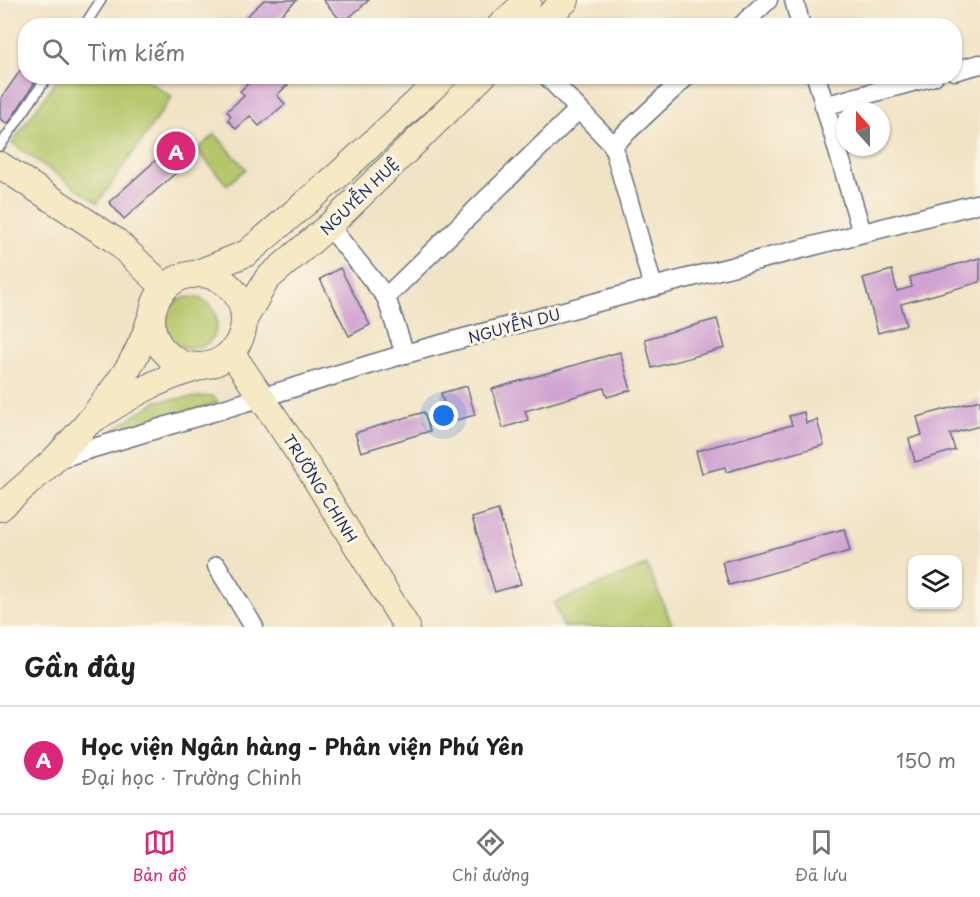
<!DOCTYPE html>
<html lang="vi">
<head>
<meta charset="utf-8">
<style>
  body { margin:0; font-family:"Playpen Sans",sans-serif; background:#f6f6f6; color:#202124 }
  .controls { position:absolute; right:18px; bottom:18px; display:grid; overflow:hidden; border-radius:12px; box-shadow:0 2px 4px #0004 }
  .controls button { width:54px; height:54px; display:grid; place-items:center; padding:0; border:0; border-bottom:2px solid #e0e0e0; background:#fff; color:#202124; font:30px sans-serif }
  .compass { position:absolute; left:836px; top:102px; width:54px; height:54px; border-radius:50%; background:#fff; box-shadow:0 2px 4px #0004; rotate:339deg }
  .you { position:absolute; left:444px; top:416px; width:21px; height:21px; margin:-15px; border:4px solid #fff; border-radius:50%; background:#1a73e8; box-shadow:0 0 0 9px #1a73e833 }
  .badge { display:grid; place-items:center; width:39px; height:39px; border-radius:50%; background:#db2777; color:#fff; font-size:20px; font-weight:700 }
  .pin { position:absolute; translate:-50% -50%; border:3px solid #fff; box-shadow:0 2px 6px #0006 }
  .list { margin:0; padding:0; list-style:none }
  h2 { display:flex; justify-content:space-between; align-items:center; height:78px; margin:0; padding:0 24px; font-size:26px }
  h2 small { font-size:20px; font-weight:400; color:#757577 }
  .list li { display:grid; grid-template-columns:39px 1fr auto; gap:18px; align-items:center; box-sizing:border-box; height:108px; padding:0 24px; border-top:2px solid #e0e0e0 }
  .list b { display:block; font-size:22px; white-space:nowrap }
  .list p { margin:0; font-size:20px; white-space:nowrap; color:#757577 }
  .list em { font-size:20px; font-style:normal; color:#757577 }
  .icon { flex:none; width:33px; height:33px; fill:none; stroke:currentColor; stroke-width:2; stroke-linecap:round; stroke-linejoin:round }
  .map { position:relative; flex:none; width:980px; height:627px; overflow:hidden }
  .search { position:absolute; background:#fff; box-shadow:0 2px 4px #0004; left:18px; right:18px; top:18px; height:66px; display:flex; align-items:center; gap:15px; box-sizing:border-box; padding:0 21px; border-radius:24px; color:#757577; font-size:22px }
  .sheet { height:186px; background:#fff }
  nav { display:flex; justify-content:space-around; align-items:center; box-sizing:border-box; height:84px; border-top:2px solid #e0e0e0; background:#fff; font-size:16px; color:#757577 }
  nav a { display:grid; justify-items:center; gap:3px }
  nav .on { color:#db2777 }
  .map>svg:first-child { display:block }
  .green { fill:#b4c669; stroke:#687a64; stroke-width:1.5 }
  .building { fill:#d0a3d2 }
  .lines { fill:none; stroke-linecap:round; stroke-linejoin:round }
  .lane-casing { stroke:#666e82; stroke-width:12 }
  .street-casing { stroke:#666e82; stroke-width:21 }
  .secondary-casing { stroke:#666e82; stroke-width:28 }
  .lane { stroke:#fff; stroke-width:9 }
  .street { stroke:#fff; stroke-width:18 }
  .secondary { stroke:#f7e9c3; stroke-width:26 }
  .labels { text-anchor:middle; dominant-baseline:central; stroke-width:6; stroke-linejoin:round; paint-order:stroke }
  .street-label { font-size:15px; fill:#1b2f5e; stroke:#fcf5e5 }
</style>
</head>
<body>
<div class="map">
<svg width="980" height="627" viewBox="0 0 980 627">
  <rect width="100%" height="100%" fill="#fcf5e5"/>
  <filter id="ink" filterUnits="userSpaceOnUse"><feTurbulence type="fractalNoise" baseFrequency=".0167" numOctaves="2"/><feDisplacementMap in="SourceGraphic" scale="12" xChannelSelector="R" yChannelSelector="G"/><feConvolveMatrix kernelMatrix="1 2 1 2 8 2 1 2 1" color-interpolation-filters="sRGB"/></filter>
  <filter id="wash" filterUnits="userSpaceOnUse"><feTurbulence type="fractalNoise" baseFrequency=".008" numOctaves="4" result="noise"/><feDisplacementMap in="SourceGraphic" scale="24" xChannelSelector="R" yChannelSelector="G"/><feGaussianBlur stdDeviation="1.35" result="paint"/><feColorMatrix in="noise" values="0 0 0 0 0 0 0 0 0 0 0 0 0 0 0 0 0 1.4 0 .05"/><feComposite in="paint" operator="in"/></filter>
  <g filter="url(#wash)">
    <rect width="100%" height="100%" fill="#f1e3c5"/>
    <g class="green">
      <polygon points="59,77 143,77 172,97 98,203 12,143"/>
      <polygon points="215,134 246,169 227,185 197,150"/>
      <circle cx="191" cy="323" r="26"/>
      <polygon points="209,396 213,396 218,403 114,434 113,430 117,427 157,401"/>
      <polygon points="647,565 673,627 563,627 554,603"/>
    </g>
    <g id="blocks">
      <g class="building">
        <polygon points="264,0 297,0 268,26 236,26"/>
        <polygon points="323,0 369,0 343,23"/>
        <polygon points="26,62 26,76 39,76 8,124 0,119 0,100"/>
        <polygon points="264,76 290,76 293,80 277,95 285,104 259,126 250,116 236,129 228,120 231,116 227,111 244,96 240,91 253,79 257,83"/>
        <polygon points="164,153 179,170 124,219 109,202"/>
        <polygon points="980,258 980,282 901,304 906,325 878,333 863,278 892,270 897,291 912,287 910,277"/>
        <polygon points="340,268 370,325 349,336 320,279"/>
        <polygon points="717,319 725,348 652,368 645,339"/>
        <polygon points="620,352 631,390 607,397 604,388 525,411 528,420 503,428 492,389"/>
        <polygon points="467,386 475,415 449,422 441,393"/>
        <polygon points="980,400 980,426 950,434 955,450 915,462 909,439 922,435 917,417"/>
        <polygon points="424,412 430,431 361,452 355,433"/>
        <polygon points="804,412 806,423 817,420 824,445 726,472 725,467 702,473 696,451 792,425 789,416"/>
        <polygon points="498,510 521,584 495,592 472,518"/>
        <polygon points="844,529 850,551 729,585 722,562"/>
      </g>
    </g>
  </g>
  <g filter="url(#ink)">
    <use href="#blocks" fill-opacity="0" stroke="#666e82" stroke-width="1.5"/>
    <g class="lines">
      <g class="lane-casing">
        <g id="lane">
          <polyline points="84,26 101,0"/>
          <polyline points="0,146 48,76"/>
        </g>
      </g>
      <g class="street-casing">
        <g id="street">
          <polyline points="794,0 801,26"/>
          <polyline points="741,26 768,0"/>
          <polyline points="954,71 980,64"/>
          <polyline points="547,76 613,145 653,287"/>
          <polyline points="816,76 862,233"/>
          <polyline points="824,106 934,76"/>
          <polyline points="613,145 687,76"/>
          <polyline points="329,226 386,297 405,354"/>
          <polyline points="386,297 578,110"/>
          <polyline points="54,460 405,354 653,287 980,203"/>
          <polyline points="217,566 254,627"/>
        </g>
      </g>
      <g class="secondary-casing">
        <g id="secondary">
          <polyline points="500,26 528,0"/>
          <polyline points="537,26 566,0"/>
          <polyline points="0,165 116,241 165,288"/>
          <circle cx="198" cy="320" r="46"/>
          <polyline points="193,275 247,253 337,176 445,76"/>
          <path d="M151,317C138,362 115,387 88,423C127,398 154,380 200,367"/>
          <polyline points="244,320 267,279 329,226 483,76"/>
          <polyline points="231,352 310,470 407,627"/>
          <polyline points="0,508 53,461 88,423"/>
        </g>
      </g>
      <use href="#lane" class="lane"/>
      <use href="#street" class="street"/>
      <use href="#secondary" class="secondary"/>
    </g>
  </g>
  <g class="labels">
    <g class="street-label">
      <text transform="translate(359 196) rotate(-44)">NGUYỄN HUỆ</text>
      <text transform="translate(514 325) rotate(-15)">NGUYỄN DU</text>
      <text transform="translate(321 488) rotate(58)">TRƯỜNG CHINH</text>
    </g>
  </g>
</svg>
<div class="controls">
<button><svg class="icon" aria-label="layers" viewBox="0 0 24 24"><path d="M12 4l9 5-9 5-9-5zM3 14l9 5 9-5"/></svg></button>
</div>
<svg class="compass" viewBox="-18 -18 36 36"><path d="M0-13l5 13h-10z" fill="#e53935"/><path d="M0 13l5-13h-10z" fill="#757577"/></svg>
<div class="you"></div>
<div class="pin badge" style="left:176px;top:151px">A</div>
<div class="search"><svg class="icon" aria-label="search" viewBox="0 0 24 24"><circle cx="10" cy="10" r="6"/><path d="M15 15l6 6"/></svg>Tìm kiếm</div>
</div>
<section class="sheet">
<h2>Gần đây<small></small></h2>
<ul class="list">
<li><span class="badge">A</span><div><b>Học viện Ngân hàng - Phân viện Phú Yên</b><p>Đại học · Trường Chinh</p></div><em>150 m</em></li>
</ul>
</section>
<nav>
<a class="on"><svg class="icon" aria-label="map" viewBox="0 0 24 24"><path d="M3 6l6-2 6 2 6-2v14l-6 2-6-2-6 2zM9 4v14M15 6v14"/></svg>Bản đồ</a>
<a><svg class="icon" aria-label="directions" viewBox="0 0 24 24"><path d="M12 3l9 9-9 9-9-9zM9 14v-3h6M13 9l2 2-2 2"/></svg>Chỉ đường</a>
<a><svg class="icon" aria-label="saved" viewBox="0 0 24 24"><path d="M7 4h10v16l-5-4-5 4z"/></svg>Đã lưu</a>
</nav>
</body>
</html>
